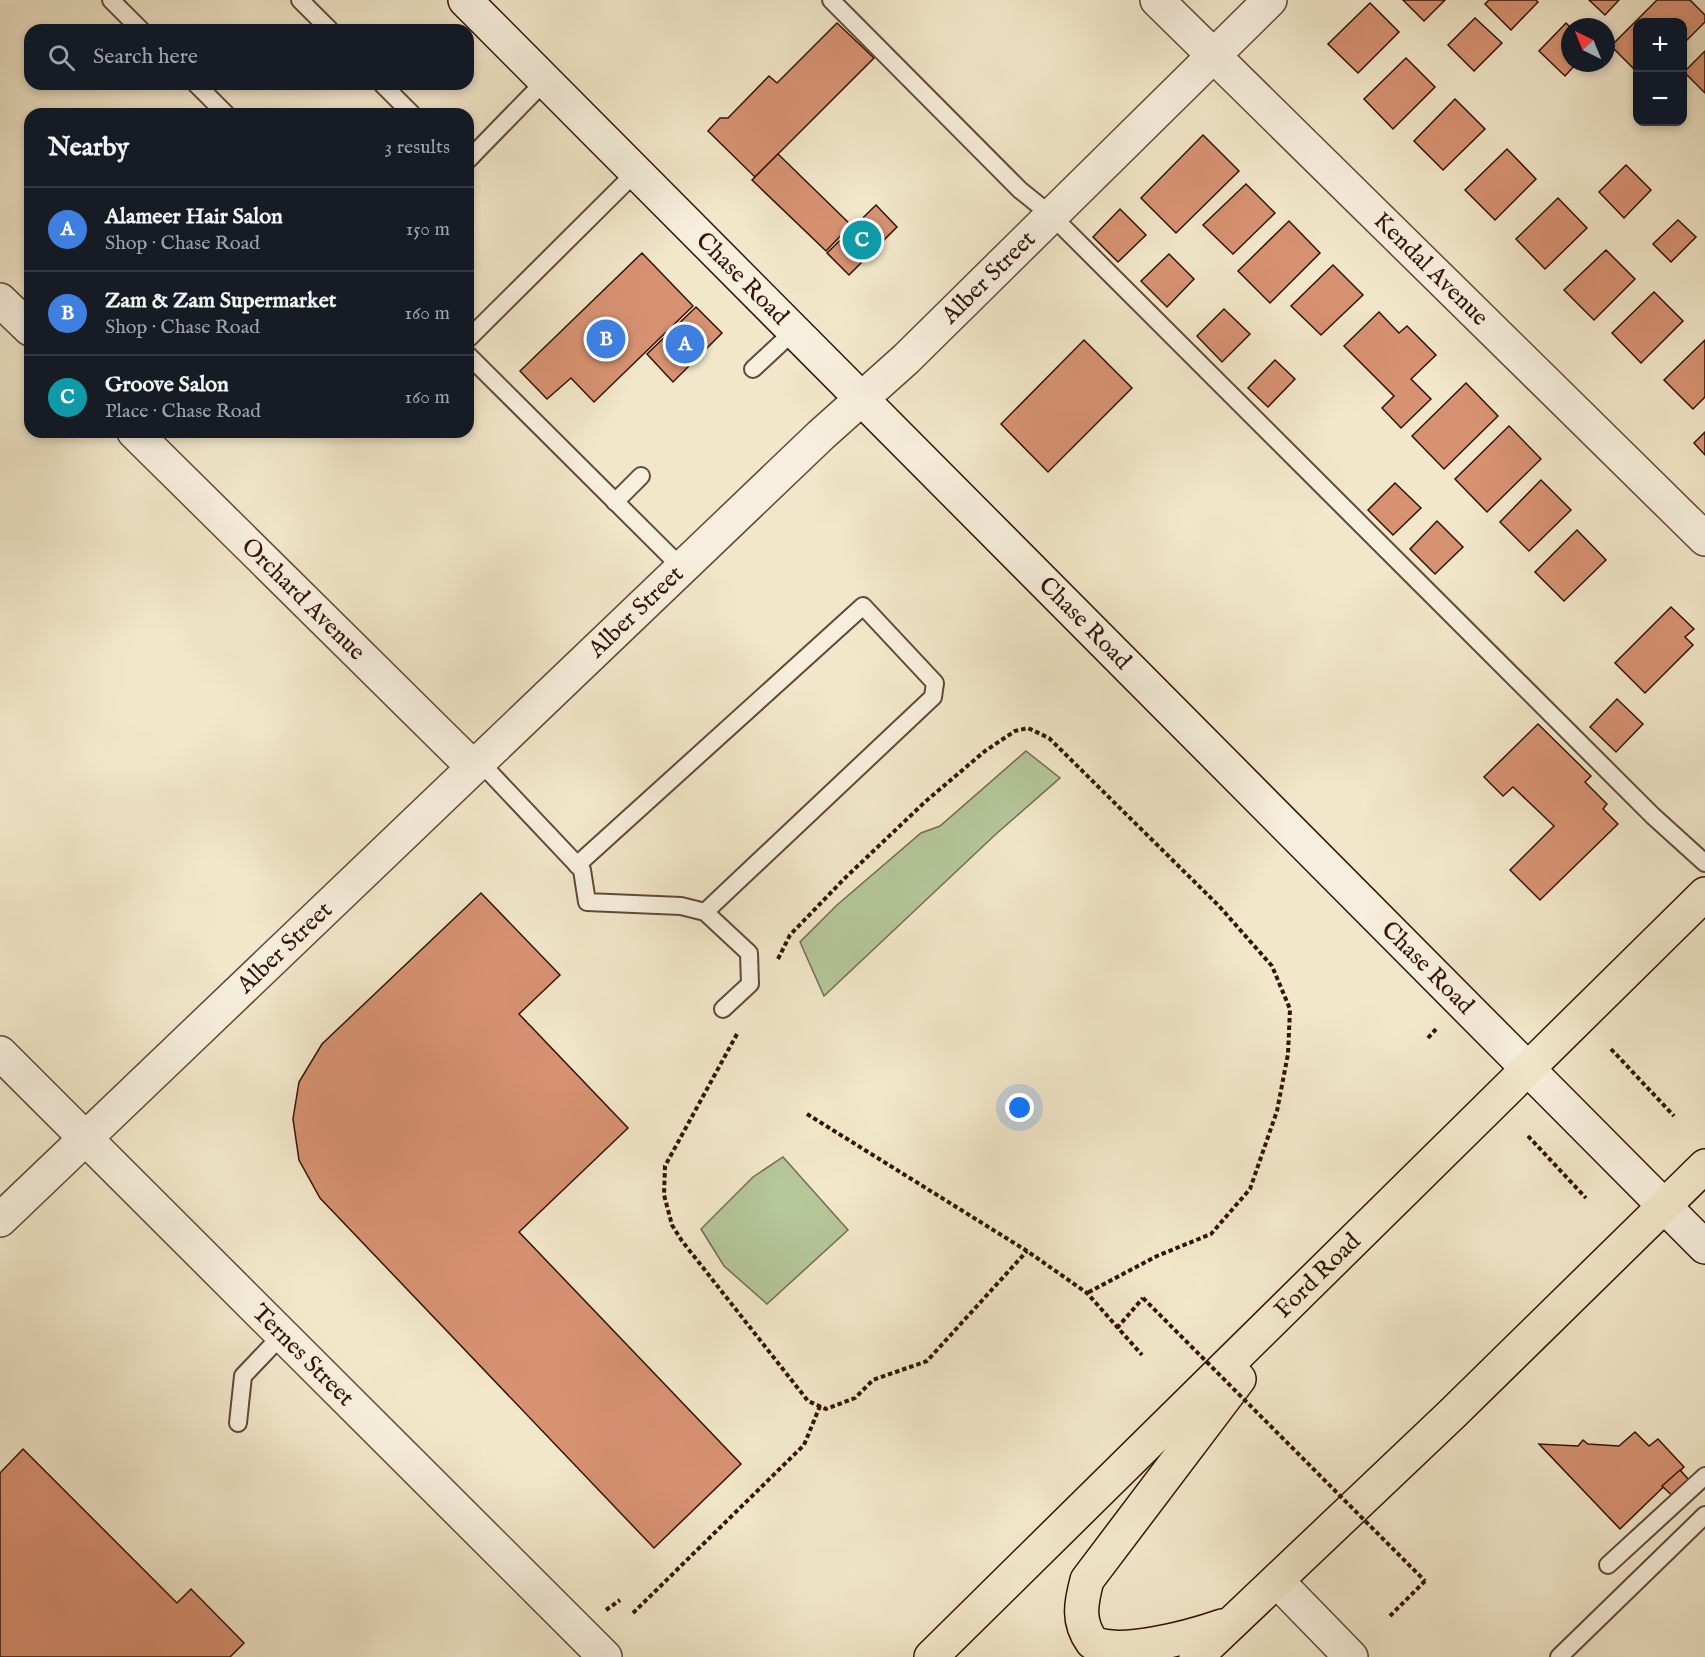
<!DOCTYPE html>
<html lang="en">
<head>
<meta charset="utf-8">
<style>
  body { margin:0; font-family:"IM FELL English",serif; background:#20242c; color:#f1f3f6 }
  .controls { position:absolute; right:18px; top:18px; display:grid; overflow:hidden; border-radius:12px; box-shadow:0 3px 9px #0003 }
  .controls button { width:54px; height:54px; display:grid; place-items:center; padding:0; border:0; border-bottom:2px solid #363941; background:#171b24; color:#f1f3f6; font:30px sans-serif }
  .compass { position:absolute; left:1561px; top:18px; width:54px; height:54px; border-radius:50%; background:#171b24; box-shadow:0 3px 9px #0003; rotate:317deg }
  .you { position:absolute; left:1020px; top:1108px; width:21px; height:21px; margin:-15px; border:4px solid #fff; border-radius:50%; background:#1a73e8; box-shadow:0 0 0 9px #1a73e833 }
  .badge { display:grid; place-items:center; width:39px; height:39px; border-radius:50%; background:#c59692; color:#fff; font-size:20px; font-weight:700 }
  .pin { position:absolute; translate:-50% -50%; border:3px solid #fff; box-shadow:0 2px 6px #0006 }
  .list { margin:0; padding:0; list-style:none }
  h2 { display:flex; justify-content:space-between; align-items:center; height:78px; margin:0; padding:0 24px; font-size:26px }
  h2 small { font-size:20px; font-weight:400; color:#9ea1a6 }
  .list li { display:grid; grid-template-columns:39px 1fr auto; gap:18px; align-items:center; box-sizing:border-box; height:84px; padding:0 24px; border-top:2px solid #363941 }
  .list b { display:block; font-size:22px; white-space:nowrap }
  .list p { margin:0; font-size:20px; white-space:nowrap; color:#9ea1a6 }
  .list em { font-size:20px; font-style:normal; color:#9ea1a6 }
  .icon { flex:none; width:33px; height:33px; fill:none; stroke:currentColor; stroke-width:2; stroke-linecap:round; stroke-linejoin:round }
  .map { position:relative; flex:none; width:1705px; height:1657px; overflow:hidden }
  .search { position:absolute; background:#171b24; box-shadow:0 3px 9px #0003; left:24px; top:24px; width:450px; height:66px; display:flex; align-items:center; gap:15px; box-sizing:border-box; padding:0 21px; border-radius:18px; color:#9ea1a6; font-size:22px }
  .panel { position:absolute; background:#171b24; box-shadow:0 3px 9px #0003; left:24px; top:108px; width:450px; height:330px; border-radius:18px }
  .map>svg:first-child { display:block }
  .green { fill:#b5c79b; stroke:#746d50; stroke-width:1.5 }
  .building { fill:#d79272; stroke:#331306; stroke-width:1.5 }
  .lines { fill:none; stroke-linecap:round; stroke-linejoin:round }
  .lane-casing { stroke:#634837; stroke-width:20 }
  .street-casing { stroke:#634837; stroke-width:36 }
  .secondary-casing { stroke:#331306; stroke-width:36 }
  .primary-casing { stroke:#331306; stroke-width:36 }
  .path { stroke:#331306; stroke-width:4; stroke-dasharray:4.5 3; stroke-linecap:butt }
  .lane { stroke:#f7efdd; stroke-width:16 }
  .street { stroke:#f7efdd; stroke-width:33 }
  .secondary { stroke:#f7efdd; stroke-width:33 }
  .primary { stroke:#f2e7ca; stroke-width:33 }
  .path-bridge { stroke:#331306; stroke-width:4; stroke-dasharray:4.5 3; stroke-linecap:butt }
  .labels { text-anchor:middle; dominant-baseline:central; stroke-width:4.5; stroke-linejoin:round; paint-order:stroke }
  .street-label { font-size:24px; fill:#331306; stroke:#f7efdd }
</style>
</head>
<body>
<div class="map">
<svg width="1705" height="1657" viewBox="0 0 1705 1657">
  <rect width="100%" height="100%" fill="#f2e7ca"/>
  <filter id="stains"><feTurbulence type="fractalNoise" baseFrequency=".00333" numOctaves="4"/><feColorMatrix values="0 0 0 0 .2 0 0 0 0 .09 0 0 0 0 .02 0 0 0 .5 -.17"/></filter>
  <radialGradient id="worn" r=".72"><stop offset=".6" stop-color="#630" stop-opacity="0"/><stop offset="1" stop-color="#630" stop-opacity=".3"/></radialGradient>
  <g class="green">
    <polygon points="1026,751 1060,778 996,834 824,996 800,942 837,905 921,833 940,826"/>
    <polygon points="783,1157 848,1230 767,1304 724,1266 701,1229 753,1177"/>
  </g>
  <g class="building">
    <polygon points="1403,0 1445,0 1424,21"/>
    <polygon points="1489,0 1536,0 1538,2 1511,30 1485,4"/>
    <polygon points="1589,0 1619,0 1605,15"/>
    <polygon points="1657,0 1690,0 1705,15 1705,22 1682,45 1682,22 1638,22 1638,73 1611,46"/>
    <polygon points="1370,3 1399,32 1358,73 1328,44"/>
    <polygon points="1475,18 1502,43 1474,71 1448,45"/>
    <polygon points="837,23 874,58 755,177 708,131 720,118 728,118 769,76 777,83"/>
    <polygon points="1566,23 1570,27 1570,63 1577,63 1565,76 1539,51"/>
    <polygon points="1705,51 1705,93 1684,72"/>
    <polygon points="1406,58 1435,87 1393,129 1364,99"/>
    <polygon points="1455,99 1485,129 1443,170 1414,141"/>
    <polygon points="1203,135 1239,171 1176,233 1141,198"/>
    <polygon points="1507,149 1536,179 1495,220 1465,190"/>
    <polygon points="778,154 851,225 826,251 752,180"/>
    <polygon points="1626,165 1651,190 1624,218 1599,192"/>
    <polygon points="1246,184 1275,213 1233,254 1203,225"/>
    <polygon points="1558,198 1587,228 1545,269 1516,239"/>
    <polygon points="876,205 897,227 849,275 827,253"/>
    <polygon points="1120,209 1146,235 1118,262 1093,237"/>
    <polygon points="1678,220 1696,237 1671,262 1653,244"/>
    <polygon points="1289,221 1320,253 1270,303 1238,271"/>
    <polygon points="1606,250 1635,279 1594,320 1564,290"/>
    <polygon points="642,253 693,306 594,402 571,378 547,399 520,371"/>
    <polygon points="1169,254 1194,279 1167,307 1141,281"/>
    <polygon points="1333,265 1363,295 1321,335 1291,306"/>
    <polygon points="1654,292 1683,321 1641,363 1612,333"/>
    <polygon points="696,307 722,333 673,382 647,354"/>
    <polygon points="1224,309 1250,334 1222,362 1197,336"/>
    <polygon points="1379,312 1399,333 1407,326 1436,355 1411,379 1431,399 1401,428 1382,408 1394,396 1344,346"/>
    <polygon points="1084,340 1132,388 1048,472 1001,424"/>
    <polygon points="1705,340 1705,397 1693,409 1664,380"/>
    <polygon points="1275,360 1295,379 1268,407 1248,388"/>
    <polygon points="1466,383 1498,416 1444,469 1412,436"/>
    <polygon points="1509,426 1541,459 1487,512 1455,479"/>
    <polygon points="1705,432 1705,455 1694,443"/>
    <polygon points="1541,480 1571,510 1529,551 1500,522"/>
    <polygon points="1395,483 1421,508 1393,535 1368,510"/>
    <polygon points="1437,521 1463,547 1435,574 1410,549"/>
    <polygon points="1577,530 1606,560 1564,601 1535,572"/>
    <polygon points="1671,607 1694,629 1685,637 1693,645 1645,693 1615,663"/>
    <polygon points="1617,699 1643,724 1616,752 1590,727"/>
    <polygon points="1538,724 1591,776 1585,782 1607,804 1603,809 1618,824 1540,900 1510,870 1554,826 1513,787 1503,796 1484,777"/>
    <polygon points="481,893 560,975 519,1014 628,1128 519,1232 741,1464 654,1548 320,1198 299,1160 293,1119 299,1082 322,1044"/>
    <polygon points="1635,1432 1649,1446 1658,1439 1684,1467 1620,1529 1539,1444 1578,1446 1583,1440 1588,1444 1619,1446"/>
    <polygon points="23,1449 177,1603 191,1589 244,1643 230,1657 0,1657 0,1473"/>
    <polygon points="1680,1470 1698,1490 1682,1505 1662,1486"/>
  </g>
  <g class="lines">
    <g class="lane-casing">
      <g id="lane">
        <polyline points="111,0 141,30"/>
        <polyline points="300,0 330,30"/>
        <polyline points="831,0 1020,190 1051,215 1653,816 1705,863"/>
        <polyline points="196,84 226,114"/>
        <polyline points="382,84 412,114"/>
        <polyline points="468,160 545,81"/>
        <polyline points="468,339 636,172"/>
        <polyline points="468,355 682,568"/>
        <polyline points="753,369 794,331"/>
        <polyline points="615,502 641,476"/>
        <polyline points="479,761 582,870 587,902 681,906 705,912 749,953 750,984 723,1009"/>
        <polyline points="577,865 863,606 935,683 933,697 705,912"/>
        <polyline points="238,1423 243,1376 282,1335"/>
        <polyline points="1608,1565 1705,1476"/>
        <polyline points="1559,1657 1705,1515"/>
      </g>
    </g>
    <g class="street-casing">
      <g id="street">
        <path id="s1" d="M1157,0L1705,539"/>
        <polyline points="0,300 30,329"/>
        <path id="s2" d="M134,432L473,767"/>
        <path id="s3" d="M0,1053L605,1657"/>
        <path id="s4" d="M0,1220L821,435L906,359L1270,0"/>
        <polyline points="1277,1581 1351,1657"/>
      </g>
    </g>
    <g class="secondary-casing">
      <g id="secondary">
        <path id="s5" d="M465,0L1705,1247"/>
      </g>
    </g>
    <g class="primary-casing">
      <g id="primary">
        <path d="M1222,1626C1190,1637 1117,1657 1092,1642C1077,1621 1081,1603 1087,1580L1239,1379"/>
        <path id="s6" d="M931,1657L1705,894"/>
        <polyline points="1196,1657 1452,1414 1705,1166"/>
      </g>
    </g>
    <g class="path">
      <polyline points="778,959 790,935 845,878 926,801 985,751 1015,731 1028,728 1049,738 1219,906 1272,966 1290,1009 1288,1054 1277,1111 1250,1189 1211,1234 1157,1256 1087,1293"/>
      <polyline points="737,1034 665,1166 664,1195 672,1225 682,1241 808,1401 826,1409 855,1398 873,1380 927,1361 1027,1251"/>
      <polyline points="1428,1038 1437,1028"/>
      <polyline points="1611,1049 1674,1116"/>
      <polyline points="807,1114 1027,1251 1087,1293 1142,1355"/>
      <polyline points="1528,1136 1586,1198"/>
      <polyline points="1117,1328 1143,1298"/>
      <polyline points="606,1610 620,1600"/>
      <polyline points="633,1613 804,1445 820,1406"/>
      <polyline points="1390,1616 1425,1581"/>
    </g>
    <use href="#lane" class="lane"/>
    <use href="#street" class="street"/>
    <use href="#secondary" class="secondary"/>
    <use href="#primary" class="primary"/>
    <polyline class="path-bridge" points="1143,1298 1425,1581"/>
  </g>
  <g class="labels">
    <g class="street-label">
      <text stroke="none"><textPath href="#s1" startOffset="384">Kendal Avenue</textPath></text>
      <text stroke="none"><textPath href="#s4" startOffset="1366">Alber Street</textPath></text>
      <text stroke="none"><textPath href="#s5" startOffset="393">Chase Road</textPath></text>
      <text stroke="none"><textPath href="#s2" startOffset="238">Orchard Avenue</textPath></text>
      <text stroke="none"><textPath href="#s4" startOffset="880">Alber Street</textPath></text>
      <text stroke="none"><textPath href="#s5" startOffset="879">Chase Road</textPath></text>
      <text stroke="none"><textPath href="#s4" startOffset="394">Alber Street</textPath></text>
      <text stroke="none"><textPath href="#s5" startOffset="1365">Chase Road</textPath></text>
      <text stroke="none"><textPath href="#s6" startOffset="543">Ford Road</textPath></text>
      <text stroke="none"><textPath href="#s3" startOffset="428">Ternes Street</textPath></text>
    </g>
  </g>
  <rect width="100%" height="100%" filter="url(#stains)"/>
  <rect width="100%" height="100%" fill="url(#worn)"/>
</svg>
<div class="controls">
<button>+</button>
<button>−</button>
</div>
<svg class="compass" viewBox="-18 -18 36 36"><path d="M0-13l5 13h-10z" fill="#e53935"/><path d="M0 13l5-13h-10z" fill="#9ea1a6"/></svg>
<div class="you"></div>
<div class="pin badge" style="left:685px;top:344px;background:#3f7fe0">A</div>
<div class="pin badge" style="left:606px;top:339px;background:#3f7fe0">B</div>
<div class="pin badge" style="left:862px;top:240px;background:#0f9aa8">C</div>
<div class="search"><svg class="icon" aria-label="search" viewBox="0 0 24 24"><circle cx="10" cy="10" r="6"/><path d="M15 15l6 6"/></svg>Search here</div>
<section class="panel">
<h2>Nearby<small>3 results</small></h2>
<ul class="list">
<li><span class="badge" style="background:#3f7fe0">A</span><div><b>Alameer Hair Salon</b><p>Shop · Chase Road</p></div><em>150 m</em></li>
<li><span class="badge" style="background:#3f7fe0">B</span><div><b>Zam &amp; Zam Supermarket</b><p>Shop · Chase Road</p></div><em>160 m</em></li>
<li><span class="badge" style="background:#0f9aa8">C</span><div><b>Groove Salon</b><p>Place · Chase Road</p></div><em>160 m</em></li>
</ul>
</section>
</div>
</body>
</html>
